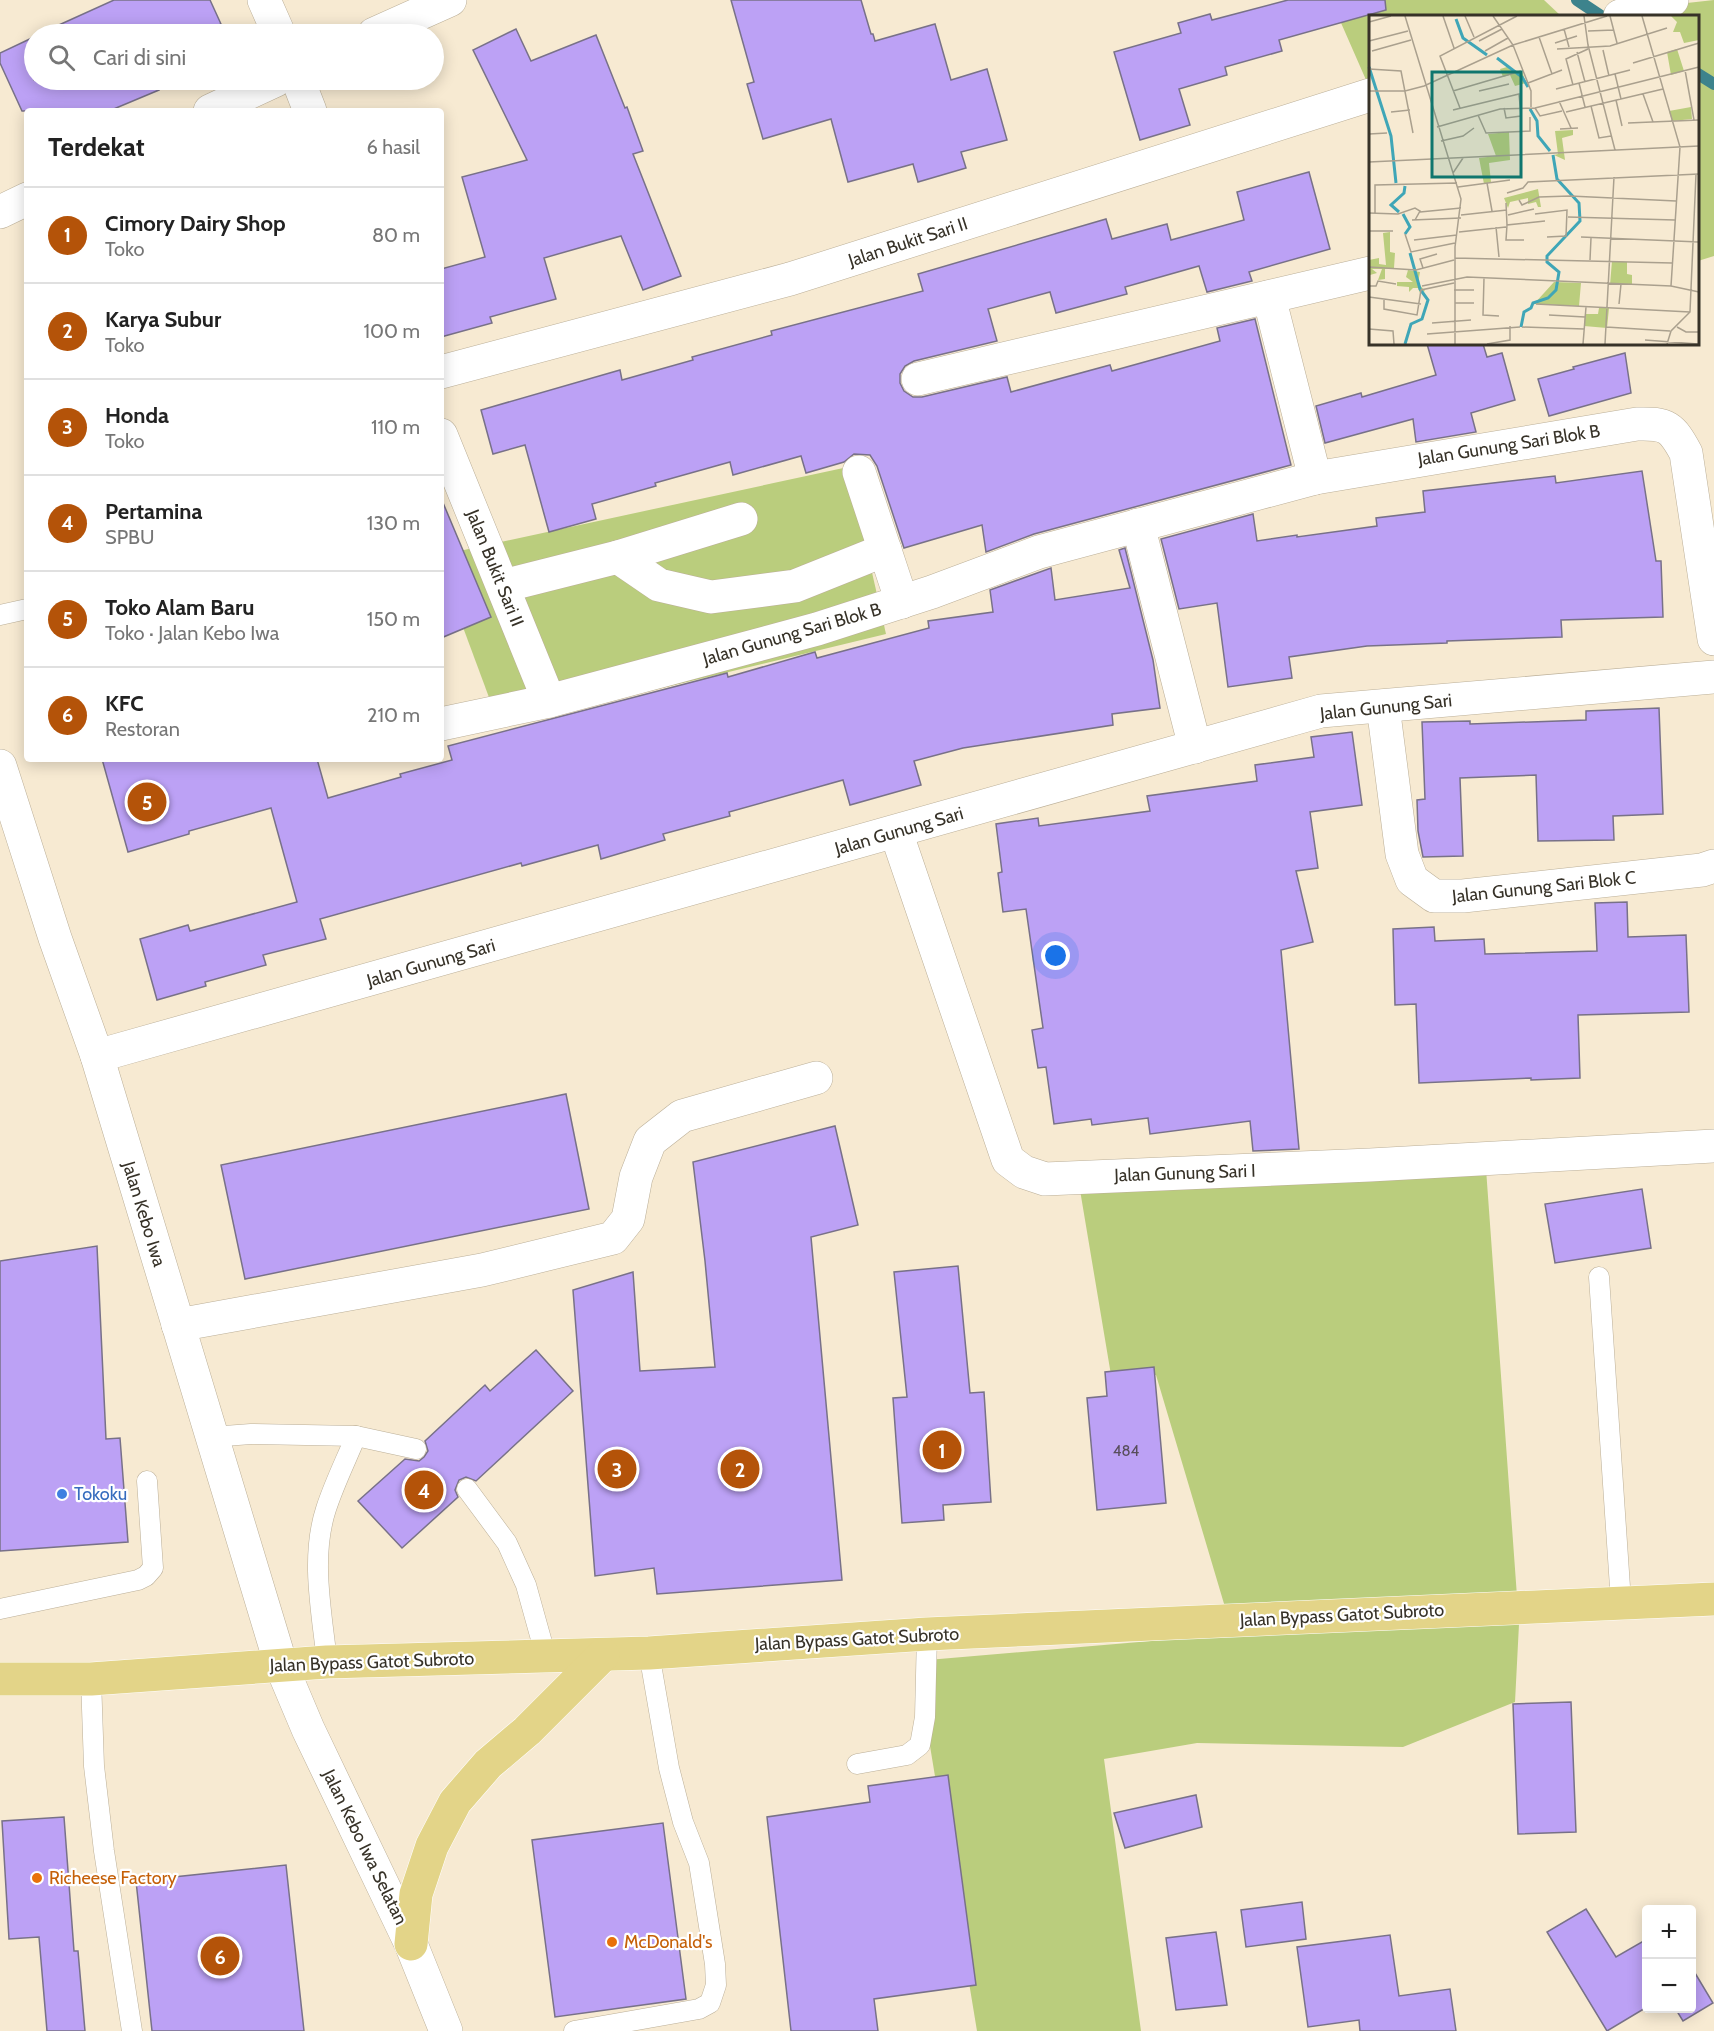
<!DOCTYPE html>
<html lang="id">
<head>
<meta charset="utf-8">
<style>
  body { margin:0; font-family:Cabin,sans-serif; background:#f2f2f2; color:#222 }
  .controls { position:absolute; right:18px; bottom:18px; display:grid; overflow:hidden; border-radius:6px; box-shadow:0 3px 15px #0003 }
  .controls button { width:54px; height:54px; display:grid; place-items:center; padding:0; border:0; border-bottom:2px solid #e0e0e0; background:#fff; color:#222; font:30px sans-serif }
  .you { position:absolute; left:1056px; top:956px; width:21px; height:21px; margin:-15px; border:4px solid #fff; border-radius:50%; background:#1a73e8; box-shadow:0 0 0 9px #1a73e833 }
  .badge { display:grid; place-items:center; width:39px; height:39px; border-radius:50%; background:#b45309; color:#fff; font-size:20px; font-weight:700 }
  .pin { position:absolute; translate:-50% -50%; border:3px solid #fff; box-shadow:0 2px 6px #0006 }
  .list { margin:0; padding:0; list-style:none }
  h2 { display:flex; justify-content:space-between; align-items:center; height:78px; margin:0; padding:0 24px; font-size:26px }
  h2 small { font-size:20px; font-weight:400; color:#767676 }
  .list li { display:grid; grid-template-columns:39px 1fr auto; gap:18px; align-items:center; box-sizing:border-box; height:96px; padding:0 24px; border-top:2px solid #e0e0e0 }
  .list b { display:block; font-size:22px; white-space:nowrap }
  .list p { margin:0; font-size:20px; white-space:nowrap; color:#767676 }
  .list em { font-size:20px; font-style:normal; color:#767676 }
  .icon { flex:none; width:33px; height:33px; fill:none; stroke:currentColor; stroke-width:2; stroke-linecap:round; stroke-linejoin:round }
  .map { position:relative; flex:none; width:1714px; height:2031px; overflow:hidden }
  .search { position:absolute; background:#fff; box-shadow:0 3px 15px #0003; left:24px; top:24px; width:420px; height:66px; display:flex; align-items:center; gap:15px; box-sizing:border-box; padding:0 21px; border-radius:33px; color:#767676; font-size:22px }
  .panel { position:absolute; background:#fff; box-shadow:0 3px 15px #0003; left:24px; top:108px; width:420px; height:654px; border-radius:6px }
  .map>svg:first-child { display:block }
  .green { fill:#bacd7d }
  .lines { fill:none; stroke-linecap:round; stroke-linejoin:round }
  .stream { stroke:#3d838c; stroke-width:12 }
  .building { fill:#bca1f5; stroke:#787188; stroke-width:1.5 }
  .service-casing { stroke:#bbaf98; stroke-width:21 }
  .minor-casing { stroke:#bbaf98; stroke-width:34 }
  .tertiary-casing { stroke:#bbaf98; stroke-width:34 }
  .primary-casing { stroke:#fff; stroke-width:34 }
  .service { stroke:#fff; stroke-width:20 }
  .minor { stroke:#fff; stroke-width:33 }
  .tertiary { stroke:#fff; stroke-width:33 }
  .primary { stroke:#e3d488; stroke-width:33 }
  .shop-dot { fill:#3f7fe0; stroke:#fff; stroke-width:2 }
  .food-dot { fill:#e8710a; stroke:#fff; stroke-width:2 }
  .labels { text-anchor:middle; dominant-baseline:central; stroke-width:4.5; stroke-linejoin:round; paint-order:stroke }
  .number-label { font-size:15px; fill:#584e5b }
  .street-label { font-size:18px; fill:#373228; stroke:#fff }
  .shop-label { font-size:18px; fill:#366cbe; stroke:#fff; text-anchor:start }
  .food-label { font-size:18px; fill:#c56008; stroke:#fff; text-anchor:start }
  .inset-river { fill:none; stroke:#3fa6b7; stroke-width:3 }
  .inset-road { fill:none; stroke:#aaa08e; stroke-width:1.5 }
  .view { fill:#0f766e; fill-opacity:0.15; stroke:#0f766e; stroke-width:3 }
  .inset-edge { fill:none; stroke:#373228; stroke-width:3 }
</style>
</head>
<body>
<div class="map">
<svg width="1714" height="2031" viewBox="0 0 1714 2031">
  <rect width="100%" height="100%" fill="#f7ead2"/>
  <g class="green">
    <polygon points="1331,0 1544,0 1561,16 1370,16 1370,89"/>
    <polygon points="1714,0 1714,256 1698,261 1698,16 1617,16 1633,9"/>
    <polygon points="848,467 886,634 500,727 441,568 441,555"/>
    <polygon points="1485,1155 1519,1624 1515,1702 1403,1747 1197,1743 1104,1759 1141,2031 977,2031 916,1661 1233,1634 1156,1375 1111,1375 1080,1190"/>
  </g>
  <g class="lines">
    <g class="stream">
      <polyline points="1577,0 1601,16"/>
      <polyline points="1698,74 1714,84"/>
    </g>
  </g>
  <g class="building">
    <polygon points="114,0 210,0 221,24 198,34 39,34"/>
    <polygon points="731,0 861,0 871,34 873,34 875,41 935,24 951,80 987,69 1007,140 961,152 966,168 918,182 913,164 848,182 831,119 763,139 747,84 754,82"/>
    <polygon points="1288,0 1385,0 1386,10 1279,40 1282,51 1225,67 1227,75 1179,89 1190,125 1140,140 1114,52 1181,33 1178,23 1210,14 1212,20"/>
    <polygon points="516,29 531,61 596,35 625,108 627,107 643,151 633,154 681,276 643,290 621,236 544,258 556,299 490,317 492,323 441,337 441,269 485,257 462,177 527,160 473,50"/>
    <polygon points="34,37 34,80 155,80 159,90 109,111 22,111 0,63 0,53"/>
    <polygon points="1309,172 1330,249 1249,272 1252,281 1207,292 1199,266 1125,287 1127,294 1056,313 1050,292 988,309 997,341 914,361 905,366 900,374 900,383 904,391 913,397 922,397 1007,377 1011,392 1110,365 1112,371 1220,341 1217,328 1255,319 1291,465 1034,534 986,552 982,525 904,548 877,466 870,455 854,454 844,462 806,473 801,456 733,475 730,462 655,483 656,486 592,504 596,519 549,532 525,445 493,454 481,410 620,370 622,380 693,360 692,357 772,335 771,331 923,291 918,274 1106,219 1112,239 1167,224 1171,240 1244,220 1237,192"/>
    <polygon points="1427,344 1483,344 1487,357 1502,353 1515,400 1471,413 1476,432 1416,442 1413,419 1325,443 1316,406 1361,393 1362,397 1436,375"/>
    <polygon points="1625,353 1631,393 1549,416 1538,379 1574,369 1573,367"/>
    <polygon points="1642,471 1656,561 1661,561 1663,617 1561,620 1562,637 1447,641 1447,643 1367,646 1289,657 1292,678 1228,687 1217,603 1179,609 1161,539 1253,514 1257,541 1297,535 1297,537 1377,526 1376,518 1425,512 1423,491 1555,476 1556,483"/>
    <polygon points="441,498 491,617 441,638"/>
    <polygon points="1125,548 1153,660 1160,708 1112,714 1113,725 963,748 914,761 921,785 850,805 843,780 729,812 730,816 663,834 665,840 601,859 598,845 522,866 521,863 320,919 326,939 263,955 266,965 205,982 206,986 157,1000 140,939 188,925 190,931 297,902 271,808 189,831 189,834 128,852 102,759 317,759 328,798 401,777 400,774 452,760 448,746 727,673 728,677 815,652 817,658 929,628 928,621 993,612 990,590 1051,568 1055,600 1130,588 1119,550"/>
    <polygon points="1659,708 1663,814 1613,816 1614,840 1538,841 1536,775 1460,778 1463,856 1423,857 1418,831 1417,800 1425,799 1422,722 1470,721 1470,724 1586,720 1586,711"/>
    <polygon points="1352,732 1362,805 1310,812 1318,868 1296,871 1313,942 1281,950 1299,1149 1253,1151 1250,1121 1150,1134 1148,1118 1092,1125 1091,1119 1054,1124 1046,1067 1038,1068 1032,1030 1043,1028 1026,909 1003,912 998,873 1002,872 996,824 1038,818 1039,826 1150,811 1147,796 1257,781 1255,765 1314,757 1311,737"/>
    <polygon points="1627,902 1628,937 1686,935 1689,1012 1578,1015 1580,1078 1531,1080 1531,1078 1419,1083 1416,1004 1395,1005 1393,929 1434,927 1435,941 1484,939 1485,954 1597,951 1595,903"/>
    <polygon points="566,1094 589,1209 245,1279 221,1165"/>
    <polygon points="835,1126 858,1225 811,1237 842,1580 657,1594 654,1568 595,1576 573,1290 633,1272 640,1371 715,1367 705,1261 693,1162"/>
    <polygon points="1642,1189 1651,1248 1555,1263 1545,1204"/>
    <polygon points="97,1246 106,1439 120,1438 128,1542 0,1551 0,1261"/>
    <polygon points="958,1266 970,1393 984,1392 991,1502 943,1505 944,1520 902,1523 893,1398 907,1397 894,1272"/>
    <polygon points="536,1350 573,1391 476,1481 466,1477 459,1480 455,1490 458,1497 402,1548 358,1501 405,1459 419,1461 424,1457 428,1451 425,1441 485,1385 490,1391"/>
    <polygon points="1154,1367 1166,1503 1097,1510 1087,1398 1107,1396 1105,1372"/>
    <polygon points="1571,1702 1576,1832 1518,1834 1513,1704"/>
    <polygon points="948,1775 976,1985 874,1999 878,2031 791,2031 767,1817 870,1802 868,1786"/>
    <polygon points="1196,1795 1202,1827 1125,1848 1114,1813"/>
    <polygon points="64,1817 74,1951 78,1951 85,2031 47,2031 39,1937 9,1939 2,1821"/>
    <polygon points="663,1823 686,1999 555,2017 532,1840"/>
    <polygon points="286,1865 304,2031 152,2031 136,1881"/>
    <polygon points="1302,1902 1306,1939 1246,1947 1241,1910"/>
    <polygon points="1586,1909 1616,1957 1647,1939 1647,2007 1607,2031 1547,1932"/>
    <polygon points="1216,1932 1227,2005 1176,2010 1166,1938"/>
    <polygon points="1390,1935 1399,1996 1450,1989 1456,2031 1360,2031 1359,2020 1308,2027 1297,1947"/>
    <polygon points="1692,1968 1713,2003 1683,2021 1675,2008 1692,2008"/>
  </g>
  <g class="lines">
    <g class="service-casing">
      <g id="service">
        <polyline points="0,615 27,609"/>
        <polyline points="1599,1277 1621,1602"/>
        <polyline points="211,1437 251,1434 356,1436 416,1449"/>
        <polyline points="467,1489 507,1543 526,1585 546,1657"/>
        <polyline points="0,1609 138,1580 146,1576 153,1568 147,1481"/>
        <path d="M327,1662C322,1613 310,1558 326,1509C334,1484 346,1460 356,1436"/>
        <polyline points="91,1679 94,1766 104,1851 132,2031"/>
        <polyline points="857,1764 907,1755 920,1745 925,1717 927,1634"/>
        <polyline points="574,2031 699,2009 710,2003 716,1985 715,1964 699,1863 683,1822 669,1768 649,1653"/>
      </g>
    </g>
    <g class="minor-casing">
      <g id="minor">
        <polyline points="264,0 279,34"/>
        <polyline points="1620,16 1672,0"/>
        <polyline points="298,80 310,111"/>
        <polyline points="1269,297 1315,478"/>
        <polyline points="441,372 790,279 1370,95"/>
        <polyline points="918,379 1370,273"/>
        <polyline points="441,435 549,701"/>
        <polyline points="859,472 902,602"/>
        <polyline points="1138,525 1195,747"/>
        <polyline points="618,557 659,585 711,597 795,586 885,550"/>
        <polyline points="503,586 618,557 741,519"/>
        <polyline points="1383,706 1402,854 1412,880 1434,896 1463,896 1702,870 1714,866"/>
        <path d="M441,724L549,701L817,629L932,592L1039,552L1315,478L1637,424C1667,423 1672,427 1686,453L1714,639"/>
        <polyline points="896,832 1008,1160 1024,1172 1045,1179 1370,1165 1714,1146"/>
        <polyline points="97,1056 1321,711 1714,677"/>
        <polyline points="178,1325 482,1270 613,1238 628,1219 636,1177 650,1141 682,1116 816,1078"/>
      </g>
    </g>
    <g class="tertiary-casing">
      <g id="tertiary">
        <polyline points="374,34 450,0"/>
        <polyline points="210,111 276,80"/>
        <polyline points="0,212 27,199"/>
        <polyline points="0,766 55,938 97,1056 281,1665 308,1729 411,1944 446,2031"/>
      </g>
    </g>
    <g class="primary-casing">
      <g id="primary">
        <polyline points="0,1679 91,1679 327,1662 649,1653 927,1634 1714,1599"/>
        <polyline points="411,1944 416,1894 432,1846 455,1802 488,1764 527,1731 603,1655"/>
      </g>
    </g>
    <use href="#service" class="service"/>
    <use href="#minor" class="minor"/>
    <use href="#tertiary" class="tertiary"/>
    <use href="#primary" class="primary"/>
  </g>
  <circle class="shop-dot" cx="62" cy="1494" r="6"/>
  <g class="food-dot">
    <circle cx="37" cy="1878" r="6"/>
    <circle cx="612" cy="1942" r="6"/>
  </g>
  <g class="labels">
    <g class="number-label">
      <text x="1126" y="1451">484</text>
    </g>
    <g class="street-label">
      <text transform="translate(908 242) rotate(-18)">Jalan Bukit Sari II</text>
      <text transform="translate(1509 445) rotate(-9)">Jalan Gunung Sari Blok B</text>
      <text transform="translate(495 568) rotate(68)">Jalan Bukit Sari II</text>
      <text transform="translate(792 634) rotate(-16)">Jalan Gunung Sari Blok B</text>
      <text transform="translate(1386 707) rotate(-6)">Jalan Gunung Sari</text>
      <text transform="translate(899 831) rotate(-16)">Jalan Gunung Sari</text>
      <text transform="translate(1544 887) rotate(-6)">Jalan Gunung Sari Blok C</text>
      <text transform="translate(431 963) rotate(-16)">Jalan Gunung Sari</text>
      <text transform="translate(1185 1173) rotate(-2)">Jalan Gunung Sari I</text>
      <text transform="translate(144 1214) rotate(73)">Jalan Kebo Iwa</text>
      <text transform="translate(1342 1615) rotate(-3)">Jalan Bypass Gatot Subroto</text>
      <text transform="translate(857 1639) rotate(-3)">Jalan Bypass Gatot Subroto</text>
      <text transform="translate(372 1662) rotate(-2)">Jalan Bypass Gatot Subroto</text>
      <text transform="translate(365 1847) rotate(64)">Jalan Kebo Iwa Selatan</text>
    </g>
    <g class="shop-label">
      <text x="74" y="1494">Tokoku</text>
    </g>
    <g class="food-label">
      <text x="49" y="1878">Richeese Factory</text>
      <text x="624" y="1942">McDonald's</text>
    </g>
  </g>
  <g transform="translate(1369 15)">
    <rect width="330" height="330" fill="#f7ead2"/>
    <path d="M302,1H330V25L315,28L311,17H304L308,7ZM308,34L315,56L302,60L298,37ZM138,52L145,58L153,56L157,68L146,71L141,60L134,62L131,54ZM322,92L323,104L303,106L300,96ZM204,115V120L193,123L196,145L185,140L189,139L186,116ZM140,117L141,145L120,148L122,167L115,169L110,143L127,141L119,119ZM169,174L172,192H169L167,187L159,189V183L141,187L139,193L135,183ZM21,217V237L26,238L25,253L16,254V264L9,265L13,254H3L8,258L1,260L0,245L10,243V249L17,250L14,218ZM243,246L258,247V259L263,260V270H241ZM39,255L51,257L49,268L56,276L51,278L49,273H44L40,277V272L28,271V267H44L37,262ZM185,267L212,268L210,291L165,289ZM230,293H240L238,313L215,311L216,299H229Z" fill="#bacd7d"/>
    <path class="inset-river" d="M87,4L94,23L118,40M128,43L153,62L159,72M0,52L22,121L27,168M161,94L168,106L169,121L181,136M30,197L22,190L35,178L36,171M34,199L41,212L36,219M152,312L155,297L162,293L164,288L179,283L187,275L190,257L178,247V241L211,206L210,188L188,164L184,140M36,329L42,309L53,304L59,285L51,274L41,238"/>
    <path class="inset-road" d="M36,1L92,184L86,232V329M74,1L85,33M96,1L105,22M124,1L144,30L162,76V92M215,1L219,30L246,135M241,1L248,28M273,1L311,132L302,271M0,7L22,1M195,14L200,32M219,16L245,15M170,22L183,59M0,26L39,16M110,26L133,14M186,28L208,21M188,34L241,31L298,13M234,35L240,61M3,36L42,25M116,36L139,23M208,37L216,67M264,48L330,28M0,54L32,56L44,118M316,55L325,105M246,59L252,84M159,68L193,55M210,68L216,92M204,70L197,44L219,34M187,74L261,55M0,76H36L55,71L144,30L238,1M84,76L152,56M110,76L140,69M274,79L284,107M247,85L253,111M190,86L202,113M222,91L230,123L242,121M91,93L71,41L148,1M166,93L171,101L193,96M84,95L150,79L152,101L137,103L135,93M22,97L41,95M197,97L294,74M109,100L117,118L161,116V102M259,108L330,105M68,112L131,94L166,93L330,52M191,114L209,113M0,119L18,118M72,126L94,121L105,113M0,147L330,131M84,158L94,143M118,168L123,196M89,172L141,165M138,178L154,173L159,167L330,159M150,185L153,190L170,182L201,181L307,186M137,188L138,210M51,197L92,193M0,198L29,199L46,193L51,196L46,205M6,198V170L88,168M166,199L198,195L197,221L178,222M92,200L138,195M139,200L165,194M199,202L306,205M43,205L92,203M127,212L130,242M0,216H24M90,217L137,212M36,219L42,237L86,228M212,222L330,227M45,225L88,220M155,225H137L138,210L176,206M86,243L303,248M221,245L222,223M0,252L47,255L85,245M54,253L51,244L68,239M115,263L114,300L130,301M0,271H7L9,266L27,269M53,271L98,262L302,271L330,277M85,275H105M0,282L52,289M15,284V294L48,300L52,275L85,268M86,288H105M167,289L321,297M250,289L252,269M180,300L216,302M63,308L102,305M153,312L215,314M237,312L301,316M308,312L317,317H330M0,314L24,316L25,329M58,319L151,312M276,325L329,329M118,329L141,325V311M214,329L217,292M236,329L245,162M298,329L302,316L321,297L327,159"/>
    <path class="view" d="M63,57H152V162H63Z"/>
    <rect width="330" height="330" class="inset-edge"/>
  </g>
</svg>
<div class="controls">
<button>+</button>
<button>−</button>
</div>
<div class="you"></div>
<div class="pin badge" style="left:942px;top:1450px">1</div>
<div class="pin badge" style="left:740px;top:1469px">2</div>
<div class="pin badge" style="left:617px;top:1469px">3</div>
<div class="pin badge" style="left:424px;top:1490px">4</div>
<div class="pin badge" style="left:147px;top:802px">5</div>
<div class="pin badge" style="left:220px;top:1956px">6</div>
<div class="search"><svg class="icon" aria-label="search" viewBox="0 0 24 24"><circle cx="10" cy="10" r="6"/><path d="M15 15l6 6"/></svg>Cari di sini</div>
<section class="panel">
<h2>Terdekat<small>6 hasil</small></h2>
<ul class="list">
<li><span class="badge">1</span><div><b>Cimory Dairy Shop</b><p>Toko</p></div><em>80 m</em></li>
<li><span class="badge">2</span><div><b>Karya Subur</b><p>Toko</p></div><em>100 m</em></li>
<li><span class="badge">3</span><div><b>Honda</b><p>Toko</p></div><em>110 m</em></li>
<li><span class="badge">4</span><div><b>Pertamina</b><p>SPBU</p></div><em>130 m</em></li>
<li><span class="badge">5</span><div><b>Toko Alam Baru</b><p>Toko · Jalan Kebo Iwa</p></div><em>150 m</em></li>
<li><span class="badge">6</span><div><b>KFC</b><p>Restoran</p></div><em>210 m</em></li>
</ul>
</section>
</div>
</body>
</html>
